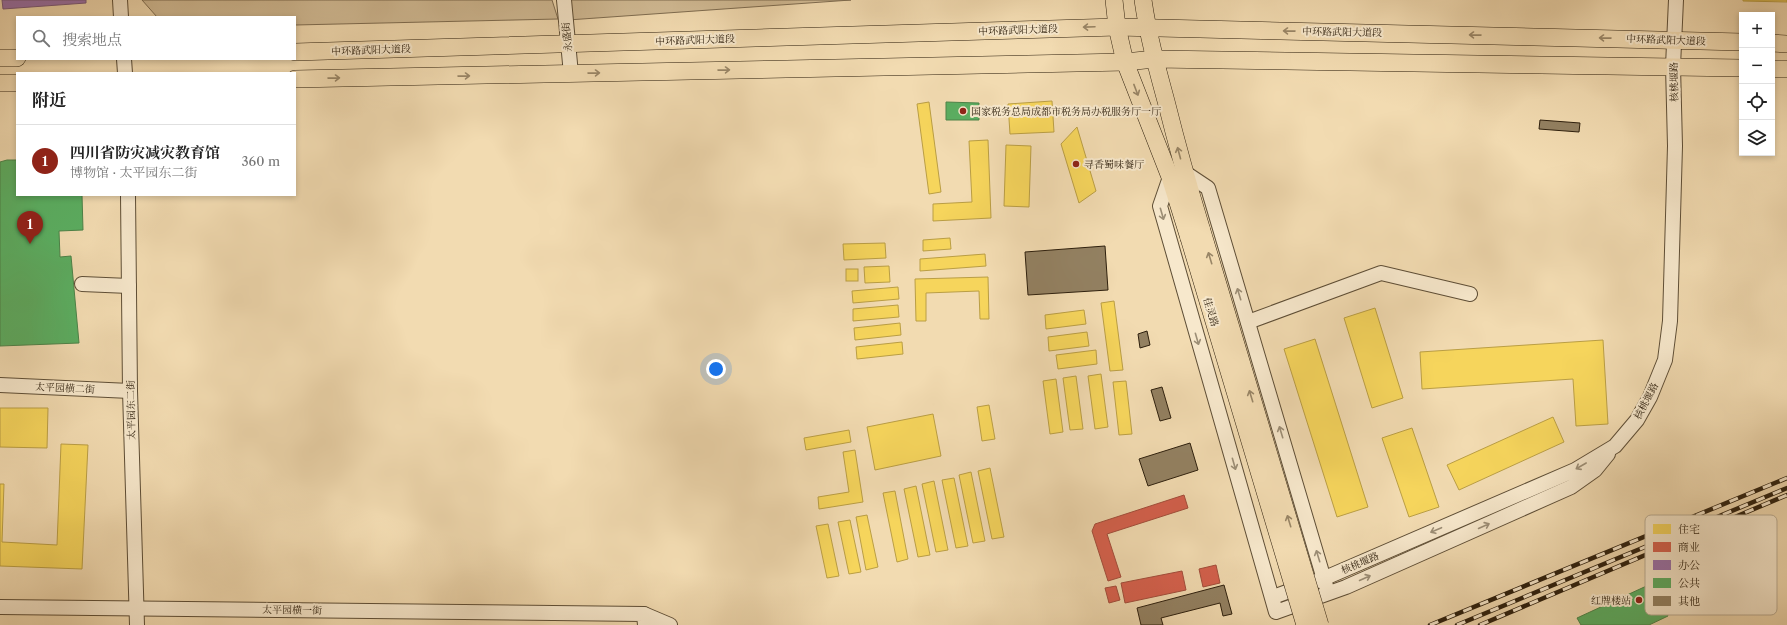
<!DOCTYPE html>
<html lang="zh">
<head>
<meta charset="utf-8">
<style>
  body { margin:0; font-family:"Libre Caslon Text","Noto Serif SC",serif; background:#f6f6f6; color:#222 }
  .controls { position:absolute; right:12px; top:12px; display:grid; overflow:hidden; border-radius:0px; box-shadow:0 2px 6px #0003 }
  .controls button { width:36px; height:36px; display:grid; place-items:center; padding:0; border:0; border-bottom:1px solid #e0e0e0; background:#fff; color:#222; font:20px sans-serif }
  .you { position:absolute; left:716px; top:369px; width:14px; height:14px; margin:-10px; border:3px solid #fff; border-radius:50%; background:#1a73e8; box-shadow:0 0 0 6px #1a73e833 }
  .badge { display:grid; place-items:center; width:26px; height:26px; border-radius:50%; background:#8f2418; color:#fff; font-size:13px; font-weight:700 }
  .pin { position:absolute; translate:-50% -33px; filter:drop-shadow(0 1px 2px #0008) }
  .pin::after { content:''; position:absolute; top:21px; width:14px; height:12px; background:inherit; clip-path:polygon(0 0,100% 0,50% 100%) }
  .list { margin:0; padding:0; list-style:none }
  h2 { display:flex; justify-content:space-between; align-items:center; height:52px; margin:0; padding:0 16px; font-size:17px }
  h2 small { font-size:13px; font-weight:400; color:#767676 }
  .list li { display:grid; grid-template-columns:26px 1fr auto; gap:12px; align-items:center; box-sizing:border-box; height:72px; padding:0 16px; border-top:1px solid #e0e0e0 }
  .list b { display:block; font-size:15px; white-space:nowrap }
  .list p { margin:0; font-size:13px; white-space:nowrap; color:#767676 }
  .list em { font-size:13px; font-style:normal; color:#767676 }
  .icon { flex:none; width:22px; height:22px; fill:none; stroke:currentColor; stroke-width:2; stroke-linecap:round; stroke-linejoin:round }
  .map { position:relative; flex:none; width:1787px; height:625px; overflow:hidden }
  .search { position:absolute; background:#fff; box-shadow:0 2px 6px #0003; left:16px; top:16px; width:280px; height:44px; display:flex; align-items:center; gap:10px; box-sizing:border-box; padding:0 14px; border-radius:0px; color:#767676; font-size:15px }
  .panel { position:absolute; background:#fff; box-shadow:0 2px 6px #0003; left:16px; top:72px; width:280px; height:124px; border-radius:0px }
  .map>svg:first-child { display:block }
  .green { fill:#d1bb95; stroke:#7f6d51 }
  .homes { fill:#f6d55c; stroke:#ba9e44 }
  .shops { fill:#d6604d; stroke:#a34c3a }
  .offices { fill:#9970ab; stroke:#79587c }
  .public { fill:#5aae61; stroke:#4c8348 }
  .building { fill:#938162; stroke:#2d1f0d }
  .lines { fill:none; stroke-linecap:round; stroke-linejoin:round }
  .minor-casing { stroke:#5e4e36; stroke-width:16 }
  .major-casing { stroke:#2d1f0d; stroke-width:18 }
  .minor { stroke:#f7e8cc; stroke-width:14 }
  .major { stroke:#f2dbb1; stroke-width:17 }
  .rail-casing { stroke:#2d1f0d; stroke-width:4.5 }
  .rail { stroke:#f7e8cc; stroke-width:3; stroke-dasharray:9; stroke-linecap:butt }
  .major-bridge-casing { stroke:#2d1f0d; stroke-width:18; stroke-linecap:butt }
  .major-bridge { stroke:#f2dbb1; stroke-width:17 }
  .oneway { stroke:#998667 }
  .oneway2 { stroke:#9c8e76 }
  .poi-dot { fill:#8f2418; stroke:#f7e8cc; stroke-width:1.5 }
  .labels { text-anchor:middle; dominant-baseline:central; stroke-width:4; stroke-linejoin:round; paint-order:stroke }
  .street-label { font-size:10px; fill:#2d1f0d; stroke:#f7e8cc }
  .poi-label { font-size:10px; fill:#2d1f0d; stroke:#f7e8cc; text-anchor:start }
  .key { fill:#f7e8cc; stroke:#baac93; stroke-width:1 }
  .key-label { font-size:11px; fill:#2d1f0d }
</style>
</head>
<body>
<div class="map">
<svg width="1787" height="625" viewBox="0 0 1787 625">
  <rect width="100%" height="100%" fill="#f2dbb1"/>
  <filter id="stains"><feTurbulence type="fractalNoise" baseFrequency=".005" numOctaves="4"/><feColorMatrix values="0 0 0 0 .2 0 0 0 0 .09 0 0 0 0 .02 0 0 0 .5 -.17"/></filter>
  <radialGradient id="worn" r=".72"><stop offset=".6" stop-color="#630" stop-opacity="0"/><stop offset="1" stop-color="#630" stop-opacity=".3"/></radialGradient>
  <g class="green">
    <polygon points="142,0 552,0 558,19 295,25 295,17 157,17"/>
    <polygon points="566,0 851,0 568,20"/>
  </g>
  <g class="homes">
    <polygon points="1787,0 1787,2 1743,1 1743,0"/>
    <polygon points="1052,101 1054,132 1010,134 1008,104"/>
    <polygon points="929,102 941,192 929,194 917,104"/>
    <polygon points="1077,127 1096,191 1079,203 1061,144"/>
    <polygon points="988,140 991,218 933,221 933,204 972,202 969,141"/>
    <polygon points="1006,145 1031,146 1029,207 1004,206"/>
    <polygon points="950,238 951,249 923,251 923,240"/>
    <polygon points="885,243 886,258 844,260 843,244"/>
    <polygon points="985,254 986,266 920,271 920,259"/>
    <polygon points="889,266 890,282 865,283 864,267"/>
    <rect x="846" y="269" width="12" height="12"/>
    <polygon points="988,277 989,319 980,319 979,291 926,293 926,321 916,321 915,279"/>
    <polygon points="898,287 899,299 853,303 852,291"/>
    <polygon points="1114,301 1123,370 1110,371 1101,303"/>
    <polygon points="898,305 899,317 853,321 853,309"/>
    <polygon points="1375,308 1403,398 1372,408 1344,318"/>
    <polygon points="1084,310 1086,324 1046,329 1045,315"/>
    <polygon points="900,323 901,335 855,340 854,328"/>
    <polygon points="1087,332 1089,346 1049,351 1048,337"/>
    <polygon points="1315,339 1368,507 1337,517 1284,349"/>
    <polygon points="1603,340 1608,424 1576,426 1573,379 1422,389 1420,352"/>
    <polygon points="902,342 903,354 857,359 856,347"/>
    <polygon points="1096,350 1097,364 1058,369 1056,355"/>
    <polygon points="1101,374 1108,427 1095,429 1088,376"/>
    <polygon points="1076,376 1083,429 1070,430 1063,378"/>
    <polygon points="1056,379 1063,432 1050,434 1043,381"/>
    <polygon points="1126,381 1132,434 1119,435 1113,382"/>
    <polygon points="989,405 995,439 982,441 977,407"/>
    <polygon points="0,408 48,408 47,448 0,447"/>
    <polygon points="933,414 941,456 875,470 867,427"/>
    <polygon points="1553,417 1564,442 1459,490 1447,465"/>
    <polygon points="1412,428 1439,507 1409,517 1382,438"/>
    <polygon points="849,430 851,442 806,450 804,438"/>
    <polygon points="61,444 88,445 82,569 0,566 0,484 4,484 2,542 57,545"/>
    <polygon points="855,450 863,502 819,509 818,497 849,492 843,452"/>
    <polygon points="990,468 1004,537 992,539 978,471"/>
    <polygon points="971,472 985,541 973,543 959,475"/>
    <polygon points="954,478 968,546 956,548 942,480"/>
    <polygon points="934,481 948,550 936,552 922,484"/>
    <polygon points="916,486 930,555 918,557 904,489"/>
    <polygon points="895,491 908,559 897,562 883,493"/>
    <polygon points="867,515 878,567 866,570 856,517"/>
    <polygon points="850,520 861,572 849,574 838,522"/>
    <polygon points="828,524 839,576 827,578 816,526"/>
  </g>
  <g class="shops">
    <polygon points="1184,495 1188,508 1107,534 1121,577 1108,581 1092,531 1095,524"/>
    <polygon points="1216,565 1220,583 1203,587 1199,569"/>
    <polygon points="1182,571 1186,590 1125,603 1121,583"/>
    <polygon points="1116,586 1120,600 1109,603 1105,588"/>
  </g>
  <polygon class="offices" points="2,0 86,0 86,3 3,9"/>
  <g class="public">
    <polygon points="946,102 979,103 979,120 946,120"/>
    <polygon points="7,160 17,160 17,195 82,195 83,230 59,231 60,257 71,256 79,343 0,346 0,162"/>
    <polygon points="1653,583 1668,616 1649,625 1581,625 1577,618"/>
  </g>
  <g class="building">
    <polygon points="1540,120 1580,123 1579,132 1539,129"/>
    <polygon points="1105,246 1108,290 1028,295 1025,252"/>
    <polygon points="1147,331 1150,345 1140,348 1138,334"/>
    <polygon points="1162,387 1171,418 1160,421 1151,390"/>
    <polygon points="1190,443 1198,470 1148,486 1139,459"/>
    <polygon points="1224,585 1232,614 1223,616 1220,603 1161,618 1163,625 1141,625 1137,608"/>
  </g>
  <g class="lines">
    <g class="minor-casing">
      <g id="minor">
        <polyline points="120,0 121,17"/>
        <polyline points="564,0 571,74"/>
        <polyline points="124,59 125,73"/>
        <polyline points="1184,172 1208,188 1326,586"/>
        <polyline points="1170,177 1160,206 1276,612 1346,587 1571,487 1595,470 1608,454"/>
        <polyline points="128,195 130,391 137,625"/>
        <polyline points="82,284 129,286"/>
        <polyline points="1248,322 1381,273 1470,294"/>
        <polyline points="0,385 130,391"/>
        <polyline points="1273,597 1325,578 1575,470 1615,446 1637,420 1650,397 1665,360 1670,321 1675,146 1673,66 1676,0"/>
        <polyline points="0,607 644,614 645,625"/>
        <polyline points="644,614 670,625"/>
      </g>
    </g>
    <g class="major-casing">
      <g id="major">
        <polyline points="1114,0 1117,27 1125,62 1170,177 1189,238"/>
        <path d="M1143,0C1148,35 1157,68 1166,101C1177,145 1189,188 1202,231"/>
        <polyline points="1772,43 1787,44"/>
        <polyline points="295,52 1117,27 1742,42"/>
        <polyline points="0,58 17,58"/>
        <polyline points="1772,69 1787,69"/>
        <polyline points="295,79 1125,62 1155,59 1742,68"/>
        <polyline points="0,83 17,83"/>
      </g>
    </g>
    <use href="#minor" class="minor"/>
    <use href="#major" class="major"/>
    <g class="rail-casing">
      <g id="rail">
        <polyline points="1430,625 1787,478"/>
        <polyline points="1457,625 1787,488"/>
        <polyline points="1480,625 1787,495"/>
      </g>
    </g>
    <use href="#rail" class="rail"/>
    <g class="major-bridge-casing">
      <g id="major-bridge">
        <polyline points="1202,231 1320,625"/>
        <polyline points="1189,238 1305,625"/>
      </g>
    </g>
    <use href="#major-bridge" class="major-bridge"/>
  </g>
  <defs><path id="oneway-shaft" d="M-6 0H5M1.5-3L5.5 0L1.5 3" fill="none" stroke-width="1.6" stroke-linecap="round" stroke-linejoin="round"/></defs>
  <g class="oneway">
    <use href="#oneway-shaft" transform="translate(1089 27) rotate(178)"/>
    <use href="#oneway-shaft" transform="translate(1289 31) rotate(-179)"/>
    <use href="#oneway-shaft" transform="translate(1475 35) rotate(-179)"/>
    <use href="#oneway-shaft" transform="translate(1605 38) rotate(-179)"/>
    <use href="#oneway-shaft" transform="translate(724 70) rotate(-1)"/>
    <use href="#oneway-shaft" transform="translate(594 73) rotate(-1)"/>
    <use href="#oneway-shaft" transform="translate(464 76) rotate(-1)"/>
    <use href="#oneway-shaft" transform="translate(334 78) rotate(-1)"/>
    <use href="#oneway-shaft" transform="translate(1136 90) rotate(69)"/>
    <use href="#oneway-shaft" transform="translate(1179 153) rotate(-105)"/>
    <use href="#oneway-shaft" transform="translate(1210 258) rotate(-107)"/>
    <use href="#oneway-shaft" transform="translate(1251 396) rotate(-107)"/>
    <use href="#oneway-shaft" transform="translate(1289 521) rotate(-107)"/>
  </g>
  <g class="oneway2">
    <use href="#oneway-shaft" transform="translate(1162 214) rotate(74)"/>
    <use href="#oneway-shaft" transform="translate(1239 294) rotate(-107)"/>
    <use href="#oneway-shaft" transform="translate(1197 339) rotate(74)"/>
    <use href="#oneway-shaft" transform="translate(1281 432) rotate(-107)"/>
    <use href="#oneway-shaft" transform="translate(1234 464) rotate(74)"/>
    <use href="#oneway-shaft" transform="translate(1581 466) rotate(150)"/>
    <use href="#oneway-shaft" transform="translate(1484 526) rotate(-24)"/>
    <use href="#oneway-shaft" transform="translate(1436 530) rotate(157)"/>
    <use href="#oneway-shaft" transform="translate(1318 556) rotate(-107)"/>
    <use href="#oneway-shaft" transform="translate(1365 578) rotate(-24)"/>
  </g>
  <g class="poi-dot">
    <circle cx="963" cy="111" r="4"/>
    <circle cx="1076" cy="164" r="4"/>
    <circle cx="1639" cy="600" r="4"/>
  </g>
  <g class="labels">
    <g class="street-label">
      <text transform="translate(1018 30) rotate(-2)">中环路武阳大道段</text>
      <text transform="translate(1342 32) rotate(1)">中环路武阳大道段</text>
      <text transform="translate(567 37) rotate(-96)">永盛街</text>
      <text transform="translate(695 40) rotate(-2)">中环路武阳大道段</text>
      <text transform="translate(1666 40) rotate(2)">中环路武阳大道段</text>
      <text transform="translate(371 50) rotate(-2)">中环路武阳大道段</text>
      <text transform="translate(1674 82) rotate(-91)">核桃堰路</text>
      <text transform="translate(1211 312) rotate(73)">佳灵路</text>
      <text transform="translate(65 388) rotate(3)">太平园横二街</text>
      <text transform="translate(1646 401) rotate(-62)">核桃堰路</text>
      <text transform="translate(131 410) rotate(-91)">太平园东二街</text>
      <text transform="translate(1360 563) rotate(-23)">核桃堰路</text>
      <text transform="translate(292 610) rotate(1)">太平园横一街</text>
    </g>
    <g class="poi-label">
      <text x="971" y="111">国家税务总局成都市税务局办税服务厅一厅</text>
      <text x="1084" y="164">寻香蜀味餐厅</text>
      <text x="1631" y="600" text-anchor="end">红牌楼站</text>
    </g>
  </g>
  <rect x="1645" y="515" width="132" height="100" rx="6" class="key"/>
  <rect x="1653" y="524" width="18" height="10" fill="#f6d55c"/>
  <rect x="1653" y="542" width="18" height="10" fill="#d6604d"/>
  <rect x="1653" y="560" width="18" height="10" fill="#9970ab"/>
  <rect x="1653" y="578" width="18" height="10" fill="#5aae61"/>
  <rect x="1653" y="596" width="18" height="10" fill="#938162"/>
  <g class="key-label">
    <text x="1678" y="533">住宅</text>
    <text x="1678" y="551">商业</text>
    <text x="1678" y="569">办公</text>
    <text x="1678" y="587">公共</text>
    <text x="1678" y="605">其他</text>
  </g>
  <rect width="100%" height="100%" filter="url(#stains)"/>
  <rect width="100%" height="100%" fill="url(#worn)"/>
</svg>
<div class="controls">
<button>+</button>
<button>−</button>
<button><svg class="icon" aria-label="locate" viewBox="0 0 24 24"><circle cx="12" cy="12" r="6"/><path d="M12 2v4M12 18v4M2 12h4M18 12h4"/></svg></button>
<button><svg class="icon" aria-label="layers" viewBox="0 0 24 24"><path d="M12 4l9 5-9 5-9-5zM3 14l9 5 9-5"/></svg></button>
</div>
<div class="you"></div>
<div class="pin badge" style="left:30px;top:244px">1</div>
<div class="search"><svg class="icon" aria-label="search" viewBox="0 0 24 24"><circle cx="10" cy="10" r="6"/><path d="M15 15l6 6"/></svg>搜索地点</div>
<section class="panel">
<h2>附近<small></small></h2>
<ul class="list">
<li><span class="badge">1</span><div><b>四川省防灾减灾教育馆</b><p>博物馆 · 太平园东二街</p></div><em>360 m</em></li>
</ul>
</section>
</div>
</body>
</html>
